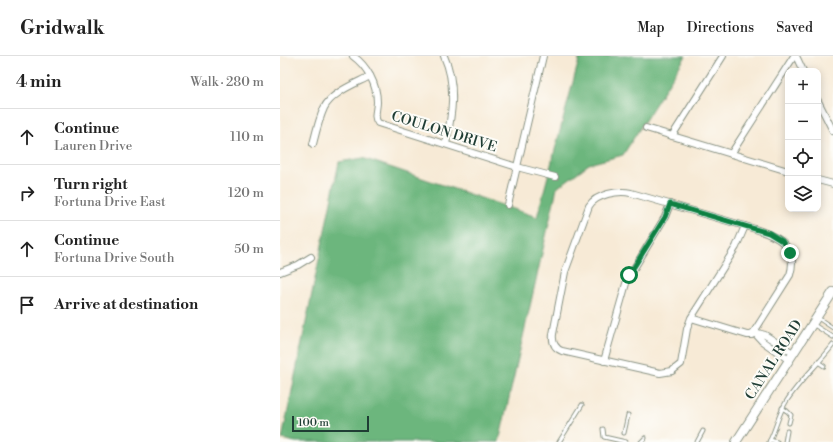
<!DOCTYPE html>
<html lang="en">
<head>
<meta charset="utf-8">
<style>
  body { margin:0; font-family:"Libre Bodoni",serif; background:#f2f2f2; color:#222 }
  .controls { position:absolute; right:12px; top:12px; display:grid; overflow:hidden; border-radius:8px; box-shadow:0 2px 10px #0003 }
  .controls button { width:36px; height:36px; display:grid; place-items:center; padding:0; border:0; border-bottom:1px solid #e0e0e0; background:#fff; color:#222; font:20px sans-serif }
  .scale { position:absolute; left:12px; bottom:10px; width:77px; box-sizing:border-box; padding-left:4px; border:2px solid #1f3d34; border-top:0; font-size:11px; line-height:14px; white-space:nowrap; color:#1f3d34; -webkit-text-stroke:3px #fdfcf7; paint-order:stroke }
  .stop { position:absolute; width:12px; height:12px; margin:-9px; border:3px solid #0b8043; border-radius:50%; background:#fff }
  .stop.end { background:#0b8043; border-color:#fff; box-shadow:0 1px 4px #0008 }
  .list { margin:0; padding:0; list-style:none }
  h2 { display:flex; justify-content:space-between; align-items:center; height:52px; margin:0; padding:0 16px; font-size:17px }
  h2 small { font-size:13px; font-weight:400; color:#767676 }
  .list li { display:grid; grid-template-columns:26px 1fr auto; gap:12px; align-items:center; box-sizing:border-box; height:56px; padding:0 16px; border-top:1px solid #e0e0e0 }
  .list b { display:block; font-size:15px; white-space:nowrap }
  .list p { margin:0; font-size:13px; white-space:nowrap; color:#767676 }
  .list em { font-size:13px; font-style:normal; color:#767676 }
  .icon { flex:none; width:22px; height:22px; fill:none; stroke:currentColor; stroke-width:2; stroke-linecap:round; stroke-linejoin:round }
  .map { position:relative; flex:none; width:553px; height:386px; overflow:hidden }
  header { display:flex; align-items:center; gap:24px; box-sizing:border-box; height:56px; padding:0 20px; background:#fff; border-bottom:1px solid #e0e0e0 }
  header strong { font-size:19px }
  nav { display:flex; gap:22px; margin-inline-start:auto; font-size:14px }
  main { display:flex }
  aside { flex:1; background:#fff }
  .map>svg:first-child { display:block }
  .forest { fill:#6cb67d; stroke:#467a58 }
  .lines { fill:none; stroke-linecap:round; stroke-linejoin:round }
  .service-casing { stroke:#8b9485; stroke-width:5 }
  .minor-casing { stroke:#8b9485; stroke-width:8 }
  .tertiary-casing { stroke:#8b9485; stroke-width:10 }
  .service { stroke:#fff; stroke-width:3 }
  .minor { stroke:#fff; stroke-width:6 }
  .tertiary { stroke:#fff; stroke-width:8 }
  .route { stroke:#0b8043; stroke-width:5 }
  .labels { text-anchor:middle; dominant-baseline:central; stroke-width:4; stroke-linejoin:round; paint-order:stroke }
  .street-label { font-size:14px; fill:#1f3d34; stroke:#fdfcf7 }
</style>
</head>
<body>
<header>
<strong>Gridwalk</strong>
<nav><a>Map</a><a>Directions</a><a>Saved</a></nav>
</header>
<main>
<aside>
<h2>4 min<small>Walk · 280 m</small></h2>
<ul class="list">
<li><svg class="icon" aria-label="ahead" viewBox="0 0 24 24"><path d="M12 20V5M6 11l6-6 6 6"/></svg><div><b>Continue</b><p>Lauren Drive</p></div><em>110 m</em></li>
<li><svg class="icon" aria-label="right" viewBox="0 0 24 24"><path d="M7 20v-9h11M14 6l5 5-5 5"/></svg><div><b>Turn right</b><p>Fortuna Drive East</p></div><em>120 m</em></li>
<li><svg class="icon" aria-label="ahead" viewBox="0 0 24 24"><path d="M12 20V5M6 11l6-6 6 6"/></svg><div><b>Continue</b><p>Fortuna Drive South</p></div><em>50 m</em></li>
<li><svg class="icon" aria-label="arrive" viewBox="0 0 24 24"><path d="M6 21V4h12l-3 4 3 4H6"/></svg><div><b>Arrive at destination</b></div></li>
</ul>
</aside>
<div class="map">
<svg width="553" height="386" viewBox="0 0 553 386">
  <rect width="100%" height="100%" fill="#fdfcf7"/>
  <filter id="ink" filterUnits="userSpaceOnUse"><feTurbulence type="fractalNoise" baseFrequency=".025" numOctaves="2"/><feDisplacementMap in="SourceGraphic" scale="8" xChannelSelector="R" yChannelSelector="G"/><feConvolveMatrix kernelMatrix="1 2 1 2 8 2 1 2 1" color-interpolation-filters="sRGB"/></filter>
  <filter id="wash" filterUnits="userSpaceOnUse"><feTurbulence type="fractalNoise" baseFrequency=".012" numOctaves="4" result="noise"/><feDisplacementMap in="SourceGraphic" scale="16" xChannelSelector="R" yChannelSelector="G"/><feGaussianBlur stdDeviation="0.9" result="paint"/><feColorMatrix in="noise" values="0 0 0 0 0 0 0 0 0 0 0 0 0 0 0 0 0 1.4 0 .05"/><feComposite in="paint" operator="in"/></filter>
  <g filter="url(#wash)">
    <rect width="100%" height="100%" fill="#f7ead6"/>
    <polygon class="forest" points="300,0 406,0 343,99 309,108 277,132 219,386 16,386 2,383 59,106 83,102 257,161"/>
  </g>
  <g filter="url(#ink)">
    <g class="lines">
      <g class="service-casing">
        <g id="service">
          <polyline points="538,262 553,272"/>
          <polyline points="534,269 553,281"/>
          <polyline points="538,306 544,310"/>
          <polyline points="502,352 507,355 511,359 509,367"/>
          <polyline points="323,373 324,381 346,386"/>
          <polyline points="344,377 348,359"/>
          <polyline points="490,384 497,386"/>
          <polyline points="279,386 302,349"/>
          <polyline points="361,386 365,382"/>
          <polyline points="417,386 423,375"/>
          <path d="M489,386C496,373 498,359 506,346C519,325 538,309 553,289"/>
          <polyline points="505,386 507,375"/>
        </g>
      </g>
      <g class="minor-casing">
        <g id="minor">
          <path d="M73,0C87,10 97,28 97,46C97,54 93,61 98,67L237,111L275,121"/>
          <path d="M164,0C177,29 172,58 166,88"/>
          <polyline points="516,0 523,15"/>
          <polyline points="538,45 553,75"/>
          <polyline points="366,72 508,115"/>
          <polyline points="392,80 443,0"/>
          <path d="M33,88C36,76 39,63 44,52C52,36 75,28 90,20"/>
          <polyline points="451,98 514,0"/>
          <polyline points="538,124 553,128"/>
          <polyline points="228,149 263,0"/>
          <polyline points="0,216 18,209 31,201"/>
          <path d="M411,262L467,279H472L510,219C520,186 490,177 465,170L351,137C339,134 316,138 309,150L285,216L273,278C272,286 274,292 282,295L380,317L392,315L401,308L407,273L411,262L456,191L465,170"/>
          <polyline points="509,304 482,285 474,276 485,279 513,297"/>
          <polyline points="324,305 347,224 385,161 390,148"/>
        </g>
      </g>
      <g class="tertiary-casing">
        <polyline id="tertiary" points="456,386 553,236"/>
      </g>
      <use href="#service" class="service"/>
      <use href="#minor" class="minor"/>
      <use href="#tertiary" class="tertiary"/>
    </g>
  </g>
  <g class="lines" filter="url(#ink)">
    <polyline class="route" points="349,219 385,161 390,148 489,177 502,185 510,197"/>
  </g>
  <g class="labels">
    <g class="street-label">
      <text transform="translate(164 76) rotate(17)">COULON DRIVE</text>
      <text transform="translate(494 304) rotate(-57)">CANAL ROAD</text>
    </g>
  </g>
</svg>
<div class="controls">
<button>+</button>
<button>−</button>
<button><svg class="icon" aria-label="locate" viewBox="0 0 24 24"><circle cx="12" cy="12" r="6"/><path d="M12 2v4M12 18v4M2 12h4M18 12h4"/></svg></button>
<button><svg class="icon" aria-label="layers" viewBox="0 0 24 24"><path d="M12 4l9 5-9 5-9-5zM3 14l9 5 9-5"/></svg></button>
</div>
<div class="scale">100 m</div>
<div class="stop" style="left:349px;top:219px"></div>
<div class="stop end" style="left:510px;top:197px"></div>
</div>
</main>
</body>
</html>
